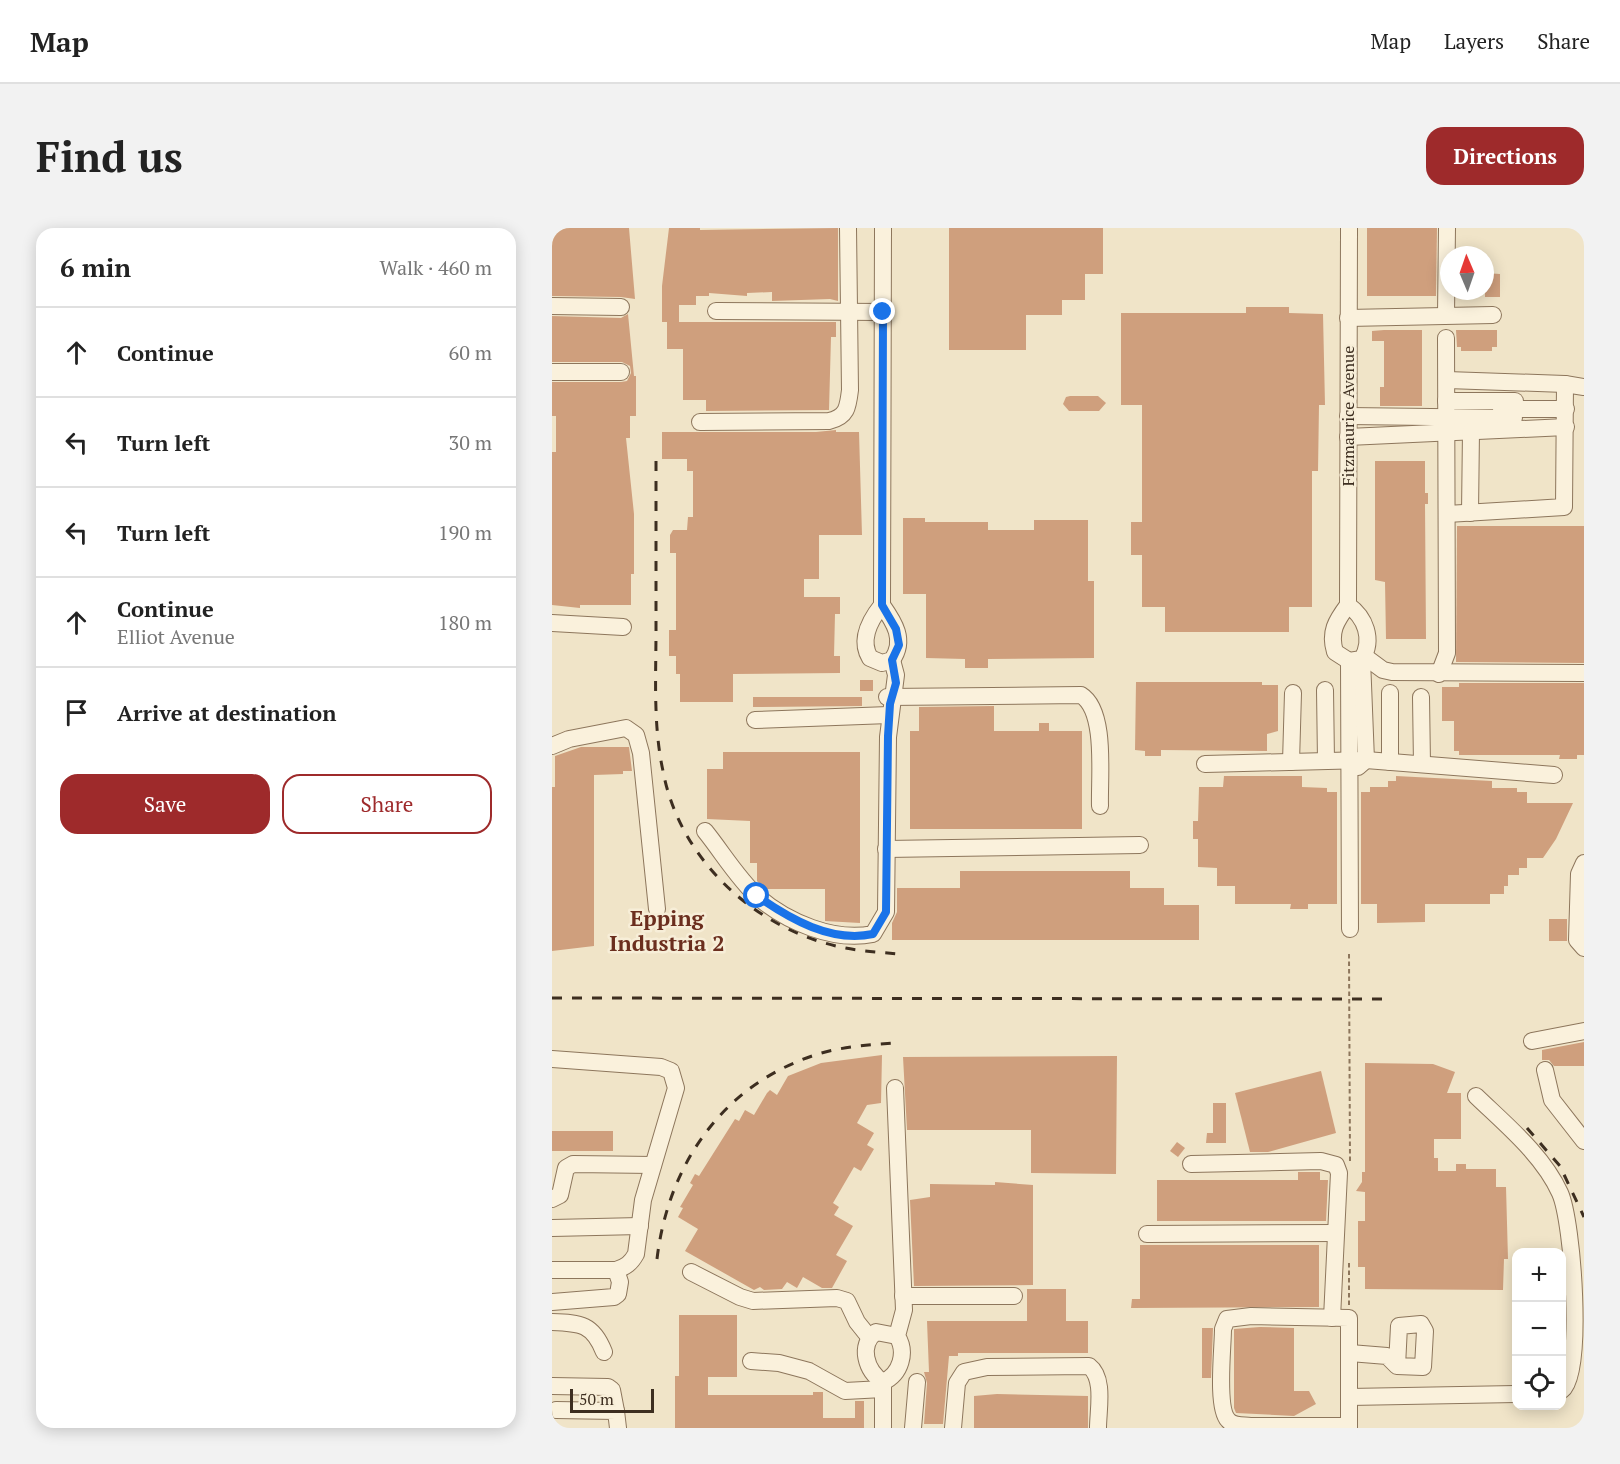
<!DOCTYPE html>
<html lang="en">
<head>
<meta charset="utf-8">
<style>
  body { margin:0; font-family:"PT Serif",serif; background:#f2f2f2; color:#222 }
  .controls { position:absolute; right:18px; bottom:18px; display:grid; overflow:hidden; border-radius:12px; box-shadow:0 3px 15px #0003 }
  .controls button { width:54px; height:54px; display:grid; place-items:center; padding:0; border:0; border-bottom:2px solid #e0e0e0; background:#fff; color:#222; font:30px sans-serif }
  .compass { position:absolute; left:888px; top:18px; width:54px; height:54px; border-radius:50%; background:#fff; box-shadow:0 3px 15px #0003; rotate:358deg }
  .scale { position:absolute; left:18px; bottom:15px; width:84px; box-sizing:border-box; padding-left:6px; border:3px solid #3d2e20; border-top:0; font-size:16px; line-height:21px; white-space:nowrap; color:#3d2e20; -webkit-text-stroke:4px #f7eed8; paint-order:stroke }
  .stop { position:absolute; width:18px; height:18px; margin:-14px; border:4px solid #1a73e8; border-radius:50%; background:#fff }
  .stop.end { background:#1a73e8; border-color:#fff; box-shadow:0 2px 6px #0008 }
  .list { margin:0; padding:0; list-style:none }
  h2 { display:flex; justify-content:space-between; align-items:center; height:78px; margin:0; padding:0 24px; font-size:26px }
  h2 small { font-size:20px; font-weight:400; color:#767676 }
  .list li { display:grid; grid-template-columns:39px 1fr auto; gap:18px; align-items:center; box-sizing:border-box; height:90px; padding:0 24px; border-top:2px solid #e0e0e0 }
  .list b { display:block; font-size:22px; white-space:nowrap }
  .list p { margin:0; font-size:20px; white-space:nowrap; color:#767676 }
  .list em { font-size:20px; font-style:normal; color:#767676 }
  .actions { display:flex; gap:12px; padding:18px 24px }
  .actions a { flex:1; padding:14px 0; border:2px solid #9e2a2b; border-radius:18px; text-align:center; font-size:21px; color:#9e2a2b }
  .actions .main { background:#9e2a2b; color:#fff }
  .icon { flex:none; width:33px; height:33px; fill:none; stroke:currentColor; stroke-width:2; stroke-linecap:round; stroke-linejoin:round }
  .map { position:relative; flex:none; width:1032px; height:1200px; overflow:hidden; border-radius:18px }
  header { display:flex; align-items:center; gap:36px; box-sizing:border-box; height:84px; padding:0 30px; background:#fff; border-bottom:2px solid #e0e0e0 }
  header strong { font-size:28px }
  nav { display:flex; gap:33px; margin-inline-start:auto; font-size:21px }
  .intro { display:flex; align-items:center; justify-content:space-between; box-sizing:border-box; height:144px; padding:0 36px }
  h1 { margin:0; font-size:42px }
  .button { padding:15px 27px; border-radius:18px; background:#9e2a2b; color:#fff; font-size:21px; font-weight:700 }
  main { display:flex; gap:36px; padding:0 36px }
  aside { flex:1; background:#fff; border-radius:18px; box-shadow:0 3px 15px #0003 }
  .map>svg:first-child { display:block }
  .building { fill:#cf9f7d }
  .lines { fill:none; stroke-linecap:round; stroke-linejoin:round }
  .minor-casing { stroke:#8d765c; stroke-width:18 }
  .path { stroke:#8d765c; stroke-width:2; stroke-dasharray:4.5 3; stroke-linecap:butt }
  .minor { stroke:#faf1dc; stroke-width:16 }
  .rail { stroke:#3d2e20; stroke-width:3; stroke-dasharray:10 10; stroke-linecap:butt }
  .route { stroke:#1a73e8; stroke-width:8 }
  .labels { text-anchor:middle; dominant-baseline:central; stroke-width:5; stroke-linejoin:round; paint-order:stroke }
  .street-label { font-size:16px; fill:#3d2e20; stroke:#f7eed8 }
  .district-label { font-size:22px; font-weight:bold; fill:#6b2e1e; stroke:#f7eed8 }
</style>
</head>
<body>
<header>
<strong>Map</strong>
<nav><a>Map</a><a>Layers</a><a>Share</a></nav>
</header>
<div class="intro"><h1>Find us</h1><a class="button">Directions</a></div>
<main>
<aside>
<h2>6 min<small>Walk · 460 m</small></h2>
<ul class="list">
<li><svg class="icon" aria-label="ahead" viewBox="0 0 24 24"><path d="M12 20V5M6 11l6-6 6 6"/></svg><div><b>Continue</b></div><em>60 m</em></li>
<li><svg class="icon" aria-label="left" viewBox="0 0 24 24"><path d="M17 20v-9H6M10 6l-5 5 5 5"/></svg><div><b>Turn left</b></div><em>30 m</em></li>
<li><svg class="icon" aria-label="left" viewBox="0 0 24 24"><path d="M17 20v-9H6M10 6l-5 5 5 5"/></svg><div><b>Turn left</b></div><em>190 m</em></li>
<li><svg class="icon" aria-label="ahead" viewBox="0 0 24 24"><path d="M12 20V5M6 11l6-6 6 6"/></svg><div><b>Continue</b><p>Elliot Avenue</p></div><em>180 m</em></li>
<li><svg class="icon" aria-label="arrive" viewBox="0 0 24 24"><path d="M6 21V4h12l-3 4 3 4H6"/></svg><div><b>Arrive at destination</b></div></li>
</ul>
<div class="actions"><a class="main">Save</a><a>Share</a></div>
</aside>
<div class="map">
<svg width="1032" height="1200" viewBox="0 0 1032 1200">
  <rect width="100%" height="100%" fill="#f0e4c8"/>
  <g class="building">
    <polygon points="0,0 77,0 83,71 69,69 0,68"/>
    <polygon points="117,0 148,0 148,2 286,0 286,73 278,71 220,73 220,64 195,65 195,68 157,65 157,68 144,68 144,77 127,77 127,94 284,94 284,109 279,109 277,182 154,183 154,172 131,172 131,121 115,121 115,94 110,94 110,58"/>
    <polygon points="397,0 551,0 551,46 533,46 533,72 510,72 510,87 474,87 474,122 397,122"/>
    <polygon points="815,0 885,0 884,68 815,68"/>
    <polygon points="933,45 948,46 948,69 933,69"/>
    <polygon points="694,79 737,79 737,85 771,86 773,177 767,177 766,243 760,243 760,379 737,379 737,404 613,404 613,379 590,379 590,327 579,327 579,294 590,294 590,177 569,177 569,85 694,85"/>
    <polygon points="76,86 82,148 84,148 84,188 78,188 78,210 74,210 82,286 82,346 79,346 79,377 28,377 28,380 0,377 0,224 4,224 4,188 0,188 0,154 69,154 75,153 79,145 78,138 70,134 0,134 0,88 69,90"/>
    <polygon points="832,102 870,102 870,178 828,178 828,159 832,159 832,113 820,113 820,103"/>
    <polygon points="904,102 945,102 945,119 940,119 940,123 909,123 909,119 905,119"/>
    <polygon points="518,168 546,168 554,175 547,183 517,183 511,176 514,169"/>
    <polygon points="284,202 284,204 307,204 310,307 267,307 267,351 252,351 252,369 288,369 288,386 283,386 282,428 288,428 288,445 181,446 181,474 128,474 128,446 124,446 124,428 117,428 117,402 124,402 124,325 118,325 118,307 121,302 135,302 136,289 141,289 141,243 135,243 135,231 110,231 110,204 264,204"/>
    <polygon points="823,233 873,233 873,265 876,265 876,276 873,276 874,411 834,411 833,354 823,352"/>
    <polygon points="351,290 373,290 373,294 436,294 436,302 482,302 482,292 536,292 536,353 542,353 542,430 436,431 436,440 413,440 413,431 374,430 374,366 351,366"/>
    <polygon points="905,298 1032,298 1032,435 904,434"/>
    <rect x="308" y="452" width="13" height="11"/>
    <polygon points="584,454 710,454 710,457 726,457 726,503 715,506 715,523 609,522 609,528 593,528 593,523 583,522"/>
    <polygon points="907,455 1032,455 1032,527 1025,527 1025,531 1007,531 1008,527 907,527 907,523 902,523 902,493 890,493 890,459 907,459"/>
    <polygon points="201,469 310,469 310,478 201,479"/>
    <polygon points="442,478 442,503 487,503 487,495 497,495 497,503 530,503 530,601 358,601 358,503 367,503 367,479"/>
    <polygon points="29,519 77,519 80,543 71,543 71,546 42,547 42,718 0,723 0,559 3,559 3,528"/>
    <polygon points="171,524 308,524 308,695 273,693 273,661 212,661 205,653 205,635 198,635 198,593 155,591 155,541 171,541"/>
    <polygon points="672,548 750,548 750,559 775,560 775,564 785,564 785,676 756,676 756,681 738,681 739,676 683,676 683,658 665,658 665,640 646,639 646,611 641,611 641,593 646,593 647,559 671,559"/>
    <polygon points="844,548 940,553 940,560 965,560 965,564 975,564 975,575 1021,575 1004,611 991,630 975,630 975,640 967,640 967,647 956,647 956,658 952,658 952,666 938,666 938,676 873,676 873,694 825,695 825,676 809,676 809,564 818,564 818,559 836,559 836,553 844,553"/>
    <polygon points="408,643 578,643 578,660 612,660 612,677 647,677 647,712 340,712 340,695 345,684 345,660 408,660"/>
    <rect x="997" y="691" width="18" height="22"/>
    <polygon points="1032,814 1032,838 1002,838 997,832 990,832 990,822"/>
    <polygon points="330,827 329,875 315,877 305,895 322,905 315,917 322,921 309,943 302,939 281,975 287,979 282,987 301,998 284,1027 295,1033 280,1060 270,1060 251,1049 245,1060 235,1054 230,1061 212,1062 208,1059 202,1062 133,1023 146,1001 126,989 131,980 128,979 141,957 138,955 143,946 147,948 183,891 187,893 193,882 202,887 215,865 218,862 225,867 236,848 269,835"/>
    <polygon points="565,828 564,946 479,945 479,902 355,902 351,829"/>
    <polygon points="813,835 881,836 903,844 895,865 909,865 909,911 882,911 882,930 886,930 886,943 904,943 904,936 914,936 914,941 944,941 944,959 954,959 956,1031 952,1031 951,1062 813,1061 813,1039 806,1039 806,993 813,993 813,964 804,963 810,954 810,944 813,944"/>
    <polygon points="769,843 784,905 716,924 698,924 683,865"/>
    <polygon points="661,875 674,875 674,915 654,915 655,905 661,905"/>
    <rect x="0" y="903" width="61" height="20"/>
    <polygon points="625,914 633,920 626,929 618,923"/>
    <polygon points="746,944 768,944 768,952 776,952 774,993 605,993 605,952 746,952"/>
    <polygon points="443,954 481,957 481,1057 362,1058 358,972 378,969 378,956 443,957"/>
    <polygon points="588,1017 767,1017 767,1079 579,1080 580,1071 588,1071"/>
    <polygon points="475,1061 514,1061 514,1093 536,1093 536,1125 406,1125 406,1128 397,1128 391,1196 372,1196 375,1155 372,1144 377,1144 375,1093 475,1093"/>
    <polygon points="127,1087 185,1087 185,1149 156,1149 156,1167 261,1167 261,1164 271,1164 271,1190 303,1190 303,1173 312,1173 312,1200 123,1200 123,1148 127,1148"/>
    <polygon points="708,1099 742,1100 742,1163 757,1163 764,1176 742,1188 684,1185 682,1180 682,1101"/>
    <polygon points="650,1100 661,1100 659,1150 650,1150"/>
    <polygon points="445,1166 536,1168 536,1200 422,1200 422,1168"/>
  </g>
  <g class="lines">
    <g class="minor-casing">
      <g id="minor">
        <polyline points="0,78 69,79"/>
        <polyline points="164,83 331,84"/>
        <polyline points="894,87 895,0"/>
        <polyline points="796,90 941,87"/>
        <polyline points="0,144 69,144"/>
        <polyline points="895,152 1013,156 1032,159"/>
        <polyline points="894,173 963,173"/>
        <polyline points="949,181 1014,181"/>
        <polyline points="796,188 962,190"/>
        <path d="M148,194L277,193C295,189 296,179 298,162L296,0"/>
        <polyline points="796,209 1014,199"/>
        <polyline points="918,285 919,203"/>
        <polyline points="895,286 1012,279 1013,156"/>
        <polyline points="330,377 331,0"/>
        <path d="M330,377C342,394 354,412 340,432L330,435L318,430C307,412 318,392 330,377Z"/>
        <polyline points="796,377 797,0"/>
        <path d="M796,377C813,389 822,411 810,431L797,433L783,424C777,404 784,393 796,377Z"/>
        <polyline points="0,395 71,399"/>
        <polyline points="812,428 831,442 840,444 1032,445"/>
        <polyline points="797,433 798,701"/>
        <polyline points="887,446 895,425 894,110"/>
        <polyline points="773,462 774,533"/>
        <polyline points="838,465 838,534"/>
        <path d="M335,469L529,467C555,483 547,550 548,578"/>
        <polyline points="869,469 870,536"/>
        <polyline points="203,492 337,487"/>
        <polyline points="0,518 17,511 74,500 84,507 89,525 105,681"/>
        <polyline points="739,534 741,465"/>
        <polyline points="653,536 814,532 1002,547"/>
        <polyline points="806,539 814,532 810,431"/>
        <path d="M153,603C170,624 186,651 206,669C235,694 282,714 321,706L334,684L336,509L344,447L340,432"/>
        <polyline points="334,621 588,617"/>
        <polyline points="1032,635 1027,646 1025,712 1032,720"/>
        <polyline points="980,813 1032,803"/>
        <path d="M0,831L109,839L119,843L124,860L91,972L84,1026C79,1035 74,1039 64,1042H0"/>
        <polyline points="993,842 1000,872 1032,913"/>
        <path d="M924,868C953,896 991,927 1008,965C1021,994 1032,1146 1010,1162"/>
        <polyline points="639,936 769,933 784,937 787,945 780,1090"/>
        <polyline points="0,971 8,967 14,940 21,936 101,937"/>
        <polyline points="0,1000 88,998"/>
        <polyline points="595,1006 784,1005"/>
        <polyline points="139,1044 188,1069 201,1073 285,1070 295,1073 305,1094 317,1109"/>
        <polyline points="351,1068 462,1068"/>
        <polyline points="0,1074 62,1069 66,1066 68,1054 64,1042"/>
        <path d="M0,1094C29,1095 41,1096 52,1124"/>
        <polyline points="798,1125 835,1128 845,1138 871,1139 873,1103 869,1096 847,1098 845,1138"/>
        <polyline points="199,1133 227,1135 257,1143 293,1163 331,1161"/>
        <path d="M331,1154C349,1146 355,1124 345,1108L352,1082L343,860"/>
        <path d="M331,1154C314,1143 306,1117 324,1104L345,1108"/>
        <polyline points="331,1154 331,1200"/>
        <polyline points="0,1158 56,1159 60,1162 64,1183"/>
        <polyline points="797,1169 964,1166"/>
        <polyline points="4,1182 64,1183 66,1200"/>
        <path d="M797,1198H698C691,1197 681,1198 676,1192C664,1179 671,1120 671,1101L675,1091L699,1088L797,1090V1200"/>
        <polyline points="361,1200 365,1154"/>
        <path d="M401,1200L405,1155L412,1144L435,1139L537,1138C553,1150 546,1182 546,1200"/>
      </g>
    </g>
    <g class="path">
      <polyline points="797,726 798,933"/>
      <polyline points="797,1077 797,1035"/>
    </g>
    <use href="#minor" class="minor"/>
    <g class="rail">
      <path d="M104,233C104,289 104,346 104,402C104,449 101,497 111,543C127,629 199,698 284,718C304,723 326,724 347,726"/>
      <polyline points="0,770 838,771"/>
      <polyline points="975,900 1008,938 1032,989"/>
      <path d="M105,1031C116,938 169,859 260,828C286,819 314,817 341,815"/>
    </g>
  </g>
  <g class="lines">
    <path class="route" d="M205,668C238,691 279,715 321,706L334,684L336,508L338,476L344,455L340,432L347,417L344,401L330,377L331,84"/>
  </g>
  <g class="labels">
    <g class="street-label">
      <text transform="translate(796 188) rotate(-90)">Fitzmaurice Avenue</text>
    </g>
    <g class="district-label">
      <text x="115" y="689">Epping<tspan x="115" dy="25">Industria 2</tspan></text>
    </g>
  </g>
</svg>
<div class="controls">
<button>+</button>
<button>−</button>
<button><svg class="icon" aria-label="locate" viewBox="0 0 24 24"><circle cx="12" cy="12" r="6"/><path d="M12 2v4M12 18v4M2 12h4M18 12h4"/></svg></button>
</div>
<svg class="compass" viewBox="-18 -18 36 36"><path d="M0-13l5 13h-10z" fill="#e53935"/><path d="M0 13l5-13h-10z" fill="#767676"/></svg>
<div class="scale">50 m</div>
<div class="stop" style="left:205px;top:668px"></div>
<div class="stop end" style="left:331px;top:84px"></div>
</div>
</main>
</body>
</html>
